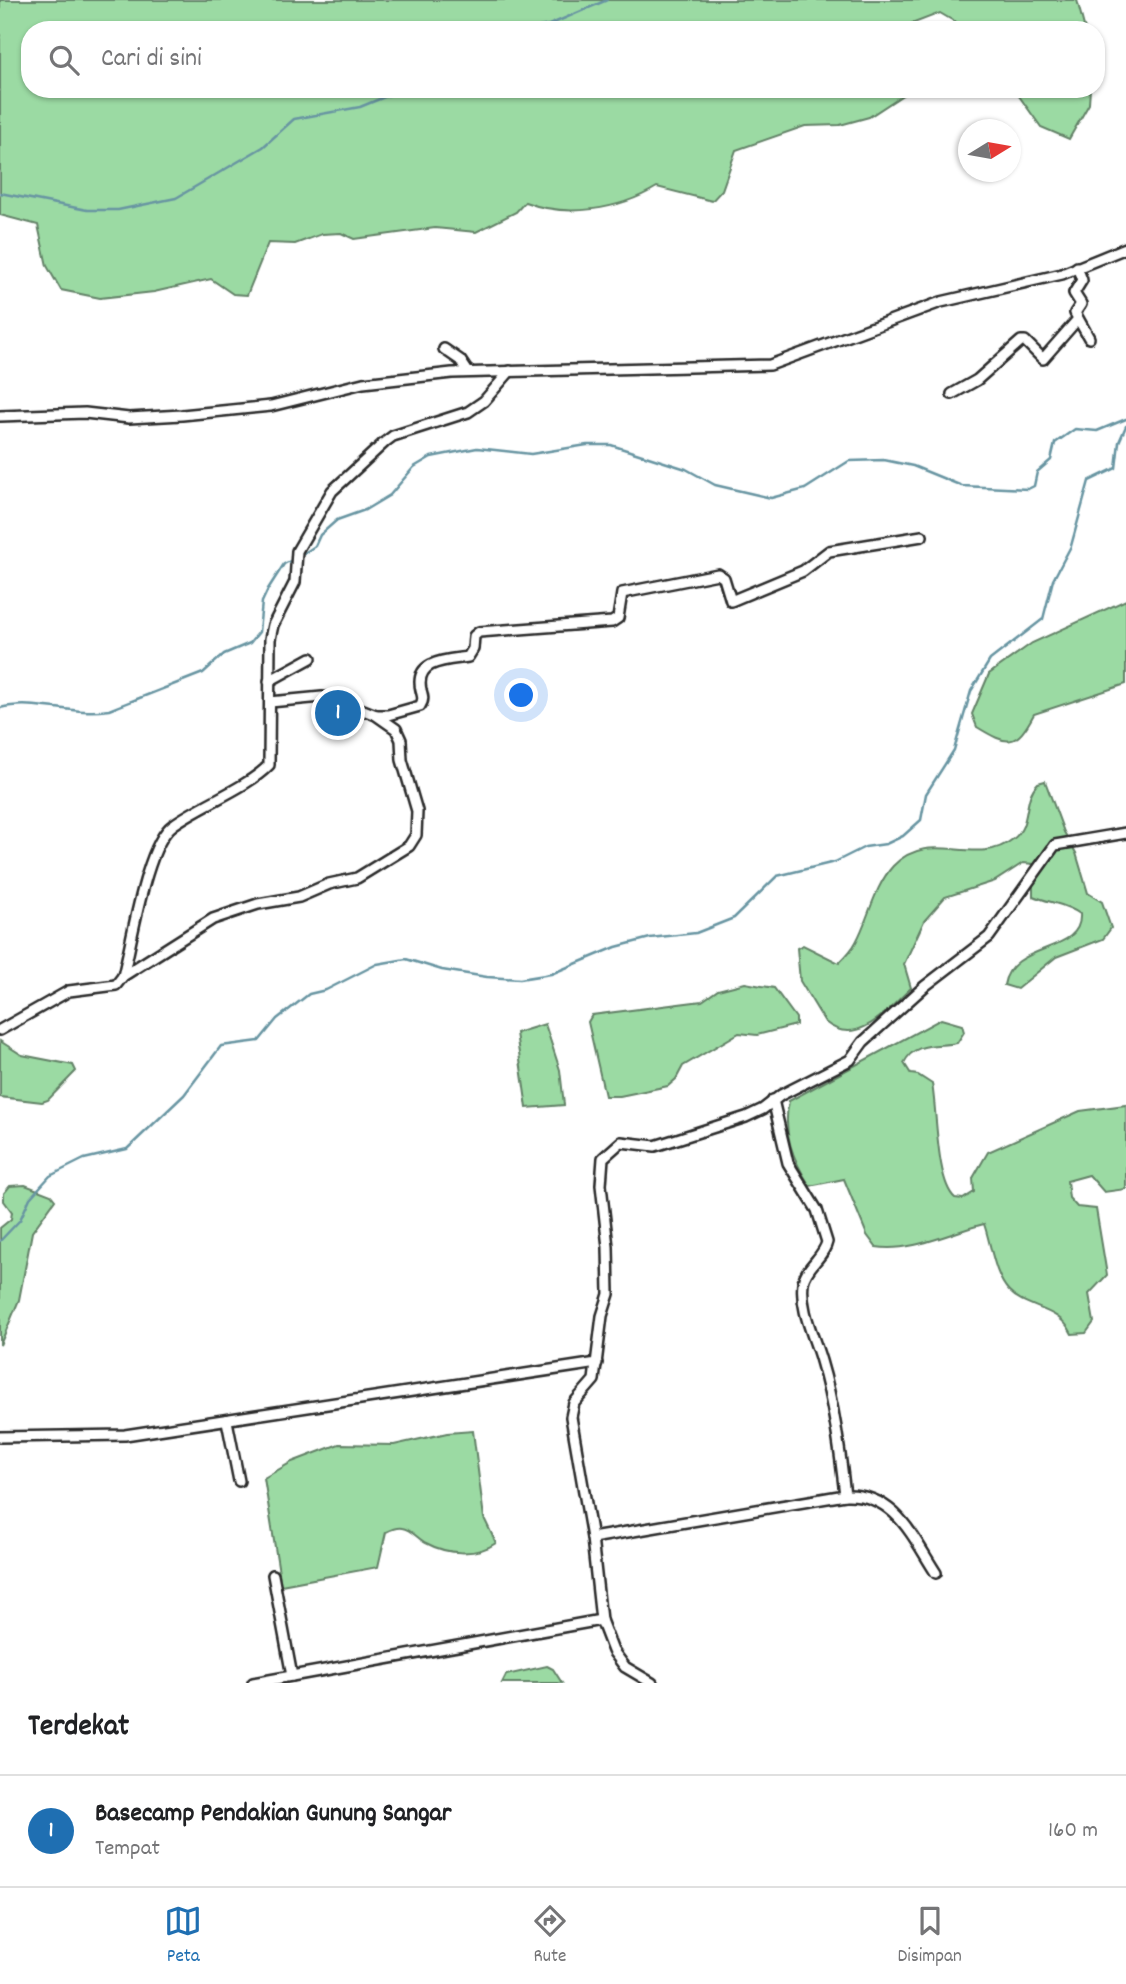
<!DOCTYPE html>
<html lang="id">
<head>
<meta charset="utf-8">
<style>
  body { margin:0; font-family:Dekko,sans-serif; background:#f2f2f2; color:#202124 }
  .compass { position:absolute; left:958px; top:119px; width:63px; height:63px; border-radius:50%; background:#fff; box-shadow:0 2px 5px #0004; rotate:79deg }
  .you { position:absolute; left:522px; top:696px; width:24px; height:24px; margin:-18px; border:5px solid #fff; border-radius:50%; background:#1a73e8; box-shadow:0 0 0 10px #1a73e833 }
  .badge { display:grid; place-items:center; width:46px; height:46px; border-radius:50%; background:#1f6fb2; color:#fff; font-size:23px; font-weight:700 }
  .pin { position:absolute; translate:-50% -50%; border:4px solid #fff; box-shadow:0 2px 7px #0006 }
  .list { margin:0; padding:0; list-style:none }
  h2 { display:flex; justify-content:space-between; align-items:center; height:91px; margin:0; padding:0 28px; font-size:30px }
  h2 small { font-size:23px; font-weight:400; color:#757577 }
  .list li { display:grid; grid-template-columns:46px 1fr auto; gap:21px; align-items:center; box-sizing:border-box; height:112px; padding:0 28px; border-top:2px solid #e0e0e0 }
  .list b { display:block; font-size:26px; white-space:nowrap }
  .list p { margin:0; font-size:23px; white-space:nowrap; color:#757577 }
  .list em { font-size:23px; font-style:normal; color:#757577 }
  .icon { flex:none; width:38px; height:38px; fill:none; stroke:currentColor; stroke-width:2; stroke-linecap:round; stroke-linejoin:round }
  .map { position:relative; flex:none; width:1126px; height:1683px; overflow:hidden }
  .search { position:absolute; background:#fff; box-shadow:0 2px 5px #0004; left:21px; right:21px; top:21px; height:77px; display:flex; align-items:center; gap:18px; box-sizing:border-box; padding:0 24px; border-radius:28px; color:#757577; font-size:26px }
  .sheet { height:203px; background:#fff }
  nav { display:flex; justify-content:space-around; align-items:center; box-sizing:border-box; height:98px; border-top:2px solid #e0e0e0; background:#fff; font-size:19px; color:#757577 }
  nav a { display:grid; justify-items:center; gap:4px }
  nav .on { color:#1f6fb2 }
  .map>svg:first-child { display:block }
  .green { fill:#9bdaa3; stroke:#638267; stroke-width:2 }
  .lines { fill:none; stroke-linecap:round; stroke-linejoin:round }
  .stream { stroke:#6895a2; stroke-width:2.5 }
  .minor-casing { stroke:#2b2b2b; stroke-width:14 }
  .minor { stroke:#fff; stroke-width:9 }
</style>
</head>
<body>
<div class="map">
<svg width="1126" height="1683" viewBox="0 0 1126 1683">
  <rect width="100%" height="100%" fill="#fff"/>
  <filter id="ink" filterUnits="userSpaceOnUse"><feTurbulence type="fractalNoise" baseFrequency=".0143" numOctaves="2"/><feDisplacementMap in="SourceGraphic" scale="14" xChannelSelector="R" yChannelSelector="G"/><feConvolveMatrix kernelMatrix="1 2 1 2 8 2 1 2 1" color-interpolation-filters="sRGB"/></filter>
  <g filter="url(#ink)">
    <g class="green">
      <path d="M0,0H1077L1085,30H969L940,13L896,30H30V89H902L904,94L869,117L840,125L805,126L736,150L722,190L712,201L657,187C619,210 566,218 525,202L516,212L476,232L435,228L354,239L341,233L322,234L295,244L268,243L247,295L233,294L211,279L154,292L100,298L61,290L47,266L38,225L0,215Z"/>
      <polygon points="1014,89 1090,89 1089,104 1069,139 1041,127"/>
      <path d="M1126,600V684L1034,714C1016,748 1008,746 977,727L972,714L989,674L1032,643Z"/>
      <path d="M1045,781L1064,832L1076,853L1088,893L1102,902L1111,928L1103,939L1056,957L1017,989L1004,985C1011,941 1083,955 1080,914C1065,903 1049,903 1033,896V864L1023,863L995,881L945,897L924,921L904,964L911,988C888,1009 858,1049 825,1022L800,981L797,948L803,945L839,963C845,957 852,950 856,942C869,918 874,887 893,866C930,827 976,869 1013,839C1032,825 1022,799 1038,783Z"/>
      <polygon points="745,983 774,988 796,1018 796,1025 757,1035 739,1033 683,1066 676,1079 668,1086 620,1096 605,1096 588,1022 592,1015 702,1001 718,990"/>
      <path d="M941,1019L962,1025L964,1032L957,1043C937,1047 915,1041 904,1063L911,1074L918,1075L932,1084C937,1110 936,1182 955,1198L963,1199L974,1192L973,1178L988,1152L1080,1111L1126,1105V1189L1104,1192L1089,1175L1067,1181L1069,1198L1077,1207L1096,1209L1107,1275L1089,1294L1094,1322L1086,1333L1072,1334C1059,1306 1027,1310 1009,1291C994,1275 991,1244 984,1224C951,1232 911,1253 876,1247L867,1235L844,1179L810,1186C793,1160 782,1133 789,1101Z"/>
      <polygon points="545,1024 560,1070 564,1105 527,1108 516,1033"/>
      <polygon points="0,1041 22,1055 73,1065 76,1071 48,1100 42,1102 0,1097"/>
      <polygon points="25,1185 51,1195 55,1200 32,1232 19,1300 0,1345 0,1228 11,1219 12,1212 4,1201 4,1193 10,1186"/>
      <path d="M473,1431L484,1518L496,1543C476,1557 446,1554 426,1543C418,1539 411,1529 402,1528C397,1527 392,1529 386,1532L378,1567L281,1585L264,1478L292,1462L339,1444L394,1445L447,1433Z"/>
      <polygon points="547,1666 553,1669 562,1683 502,1683 506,1675"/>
    </g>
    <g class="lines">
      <g class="stream">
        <polyline points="525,30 549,25 607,0"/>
        <polyline points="0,193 87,210 118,210 176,198 263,147 294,119 360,107 404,89"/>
        <polyline points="300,556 315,546 320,535 337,520 365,510 390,495 414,467 431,457 477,448 531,454 587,445 611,445 686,469 715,485 771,498 805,489 849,461 884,460 913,466 962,486 1028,489 1034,486 1037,472 1051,460 1055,443 1075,429 1097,431 1126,419"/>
        <path d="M0,708C36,699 73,716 109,710L203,673L224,654L250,643L259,632L262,602L268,589L284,564L294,559"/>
        <polyline points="0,1241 20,1220 30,1198 50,1176 84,1159 127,1149 184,1095 221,1046 259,1041 277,1019 309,994 326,990 377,964 406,959 442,970 487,977 520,979 551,974 616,947 650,938 696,933 734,918 777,876 835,862 865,847 886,844 903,836 921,820 926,794 954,750 971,691 990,660 1043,619 1053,580 1071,546 1089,481 1116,468 1119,442 1126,426"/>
      </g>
      <g class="minor-casing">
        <g id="minor">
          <polyline points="1077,267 1082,280 1074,293 1081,304 1075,313 1089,338"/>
          <polyline points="444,349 460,360 468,372"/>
          <polyline points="952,394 977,380 1021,341 1025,341 1043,359 1078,319"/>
          <polyline points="0,416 85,413 129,418 182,415 271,406 363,383 452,373 770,365 941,302 1062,274 1126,248"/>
          <polyline points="269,681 311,658"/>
          <path d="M377,715H388L420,706C424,700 423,697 421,690C414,660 447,660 468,657L473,649L474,636L479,632L612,622L618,618L622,593L718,574L724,578L731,601L803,571L829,551L922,536"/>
          <path d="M123,976C132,942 146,844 173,825C200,805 247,788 269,765L270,639L273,625L295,582L297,551L332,491L385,442L393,436L468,412L484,401L510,371"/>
          <polyline points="0,1030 69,991 116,985 123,976 213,919 258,904 299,897 329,884 357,878 409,846 416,835 417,811 402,760 401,740 396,729 376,715 335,699 322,697 270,702"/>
          <path d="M773,1100L788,1163L817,1210L827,1242C824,1257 805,1267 803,1283C800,1311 814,1336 821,1361C834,1404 840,1451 845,1495"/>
          <polyline points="227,1421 239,1481"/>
          <polyline points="0,1437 125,1435 597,1363"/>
          <path d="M592,1538L845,1495C895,1493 912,1536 936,1573"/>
          <polyline points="273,1575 292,1676"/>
          <polyline points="253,1683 601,1620"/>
          <polyline points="652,1683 625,1667 613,1651 601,1620 592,1538 571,1417 574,1403 594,1380 602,1316 609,1294 608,1247 601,1185 603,1158 621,1142 655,1146 746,1117 763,1109 781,1095 850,1060 863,1042 925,986 989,937 1055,845 1126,833"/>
        </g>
      </g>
      <use href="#minor" class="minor"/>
    </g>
  </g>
</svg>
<svg class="compass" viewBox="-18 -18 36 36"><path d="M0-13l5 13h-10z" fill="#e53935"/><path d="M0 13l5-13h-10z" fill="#757577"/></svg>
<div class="you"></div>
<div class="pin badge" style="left:338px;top:713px">1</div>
<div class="search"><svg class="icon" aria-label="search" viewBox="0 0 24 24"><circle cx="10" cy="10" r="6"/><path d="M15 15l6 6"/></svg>Cari di sini</div>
</div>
<section class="sheet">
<h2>Terdekat<small></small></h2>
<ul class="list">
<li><span class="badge">1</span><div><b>Basecamp Pendakian Gunung Sangar</b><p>Tempat</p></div><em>160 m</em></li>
</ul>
</section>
<nav>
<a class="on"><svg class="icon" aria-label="map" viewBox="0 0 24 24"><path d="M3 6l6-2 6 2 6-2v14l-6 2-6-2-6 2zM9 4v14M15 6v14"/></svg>Peta</a>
<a><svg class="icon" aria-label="directions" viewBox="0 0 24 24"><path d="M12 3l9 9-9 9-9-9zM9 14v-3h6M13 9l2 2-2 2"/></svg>Rute</a>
<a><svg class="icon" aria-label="saved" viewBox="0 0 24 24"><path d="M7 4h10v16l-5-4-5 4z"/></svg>Disimpan</a>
</nav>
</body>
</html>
